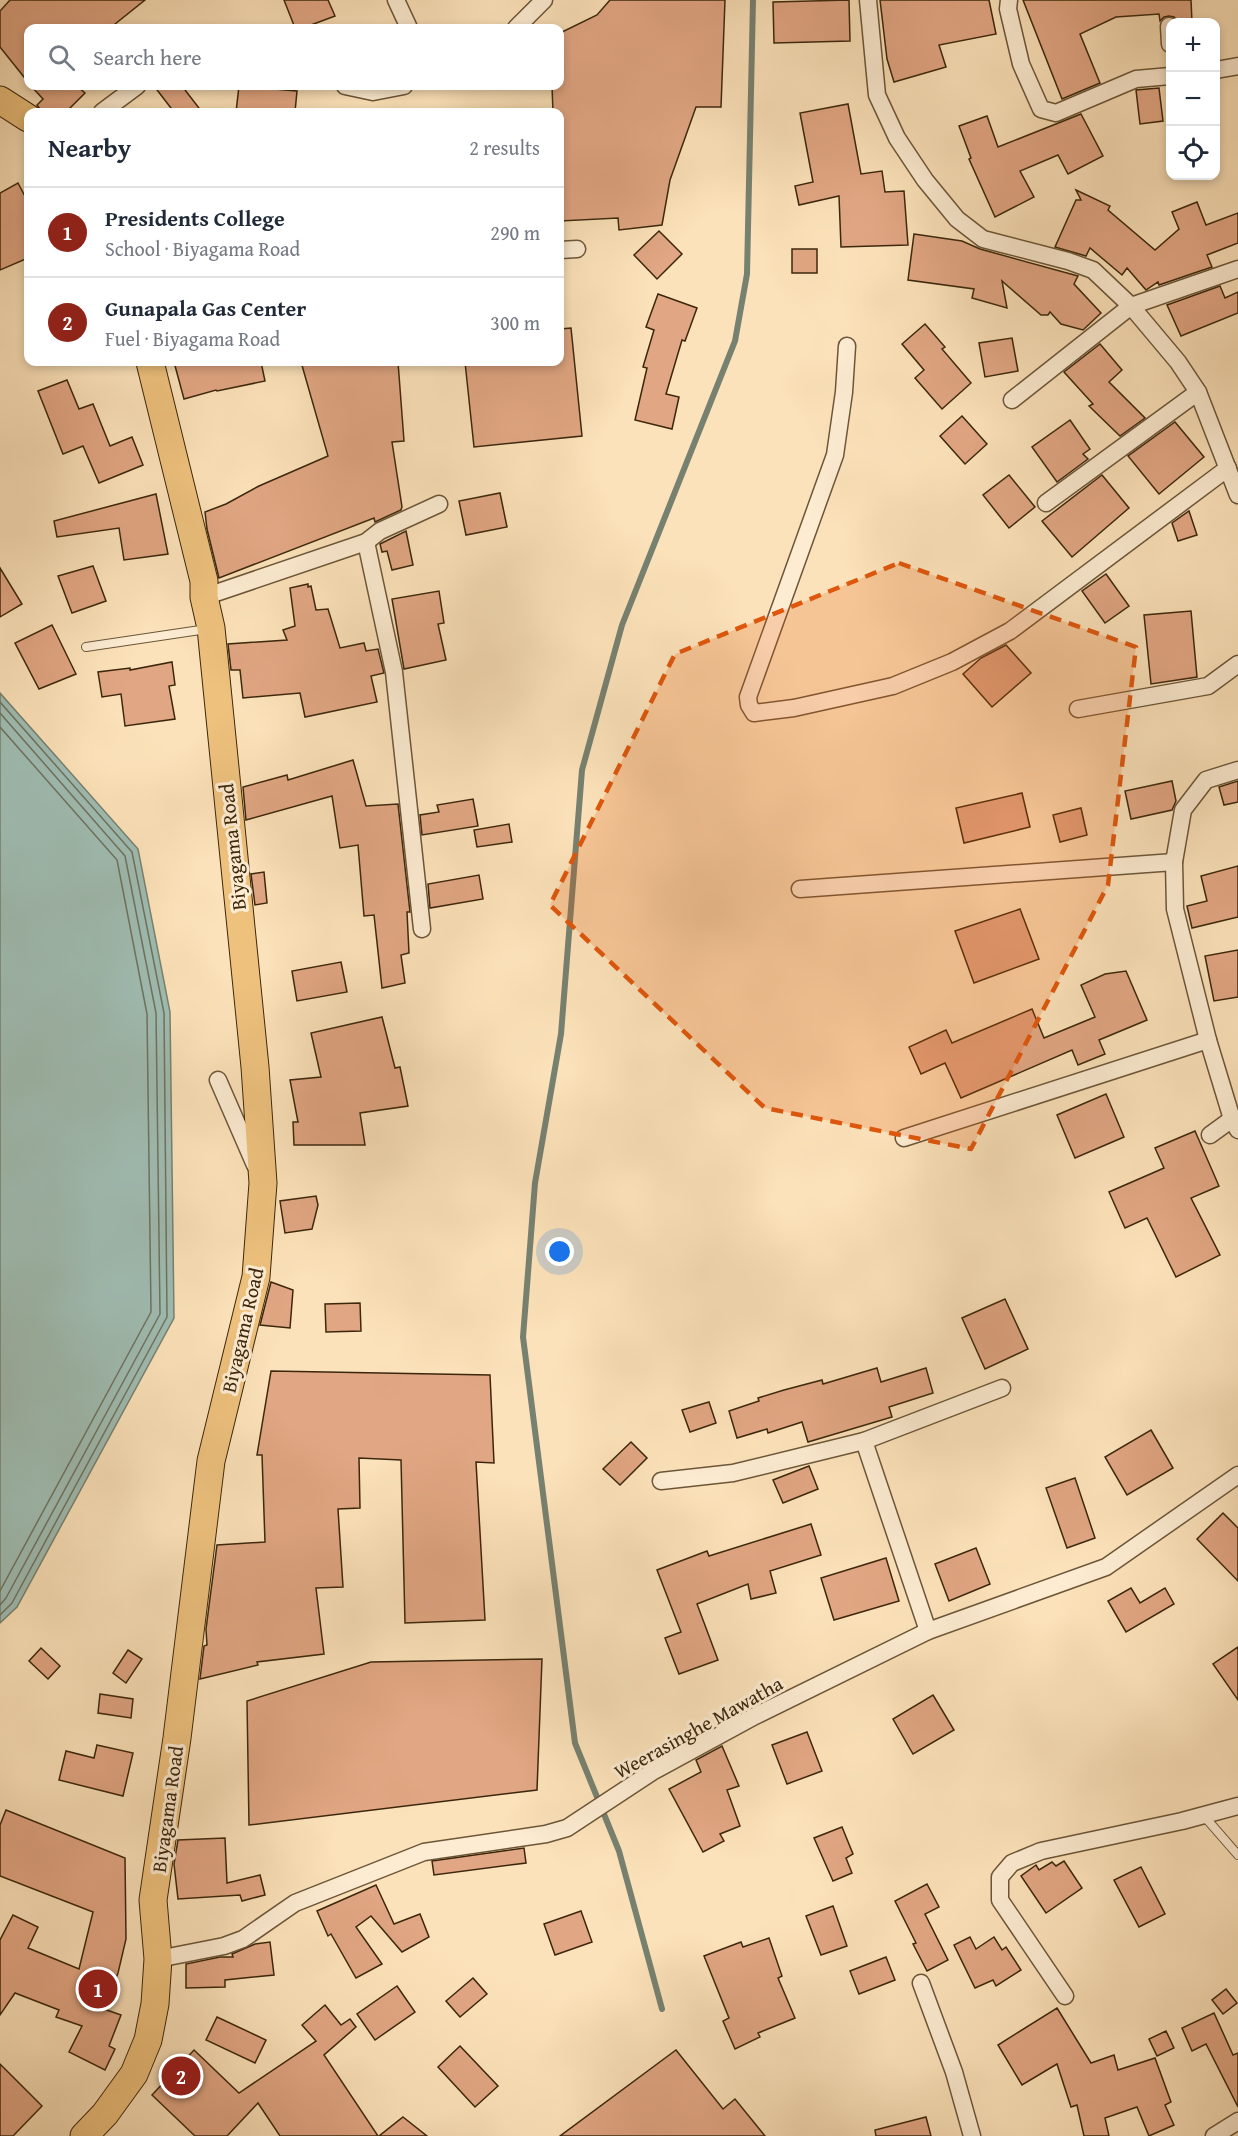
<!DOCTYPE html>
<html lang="en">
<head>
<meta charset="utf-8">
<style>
  body { margin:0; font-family:"Gentium Book Plus",serif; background:#f2f2f3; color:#1f2937 }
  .controls { position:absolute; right:18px; top:18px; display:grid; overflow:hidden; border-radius:12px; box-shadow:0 3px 9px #0003 }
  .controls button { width:54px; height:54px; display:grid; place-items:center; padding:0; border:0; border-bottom:2px solid #e0e1e3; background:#fff; color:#1f2937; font:30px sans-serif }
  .you { position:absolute; left:560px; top:1252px; width:21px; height:21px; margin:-15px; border:4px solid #fff; border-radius:50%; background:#1a73e8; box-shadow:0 0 0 9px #1a73e833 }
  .badge { display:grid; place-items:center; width:39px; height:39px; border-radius:50%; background:#8f2418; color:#fff; font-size:20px; font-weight:700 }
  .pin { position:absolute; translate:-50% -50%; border:3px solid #fff; box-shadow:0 2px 6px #0006 }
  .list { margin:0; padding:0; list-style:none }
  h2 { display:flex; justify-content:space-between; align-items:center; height:78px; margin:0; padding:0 24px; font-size:26px }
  h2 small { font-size:20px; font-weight:400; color:#747a83 }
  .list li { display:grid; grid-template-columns:39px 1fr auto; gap:18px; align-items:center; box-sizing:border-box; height:90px; padding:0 24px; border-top:2px solid #e0e1e3 }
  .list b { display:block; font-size:22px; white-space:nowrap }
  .list p { margin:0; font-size:20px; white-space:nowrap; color:#747a83 }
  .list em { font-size:20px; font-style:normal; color:#747a83 }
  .icon { flex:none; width:33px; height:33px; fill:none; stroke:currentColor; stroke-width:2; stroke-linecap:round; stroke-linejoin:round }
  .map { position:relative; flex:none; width:1238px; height:2136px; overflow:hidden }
  .search { position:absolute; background:#fff; box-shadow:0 3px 9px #0003; left:24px; top:24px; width:540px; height:66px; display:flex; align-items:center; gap:15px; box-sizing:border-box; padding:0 21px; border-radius:12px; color:#747a83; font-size:22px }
  .panel { position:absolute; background:#fff; box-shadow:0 3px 9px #0003; left:24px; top:108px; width:540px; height:258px; border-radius:12px }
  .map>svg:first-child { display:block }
  .water { fill:#9fbdb3; stroke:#778170; stroke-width:1.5 }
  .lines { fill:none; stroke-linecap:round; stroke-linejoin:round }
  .shore { stroke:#6e7260; stroke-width:1.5 }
  .stream { stroke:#778170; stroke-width:6 }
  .building { fill:#e1a683; stroke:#3c270c; stroke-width:1.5 }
  .service-casing { stroke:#6c5638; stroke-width:10 }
  .minor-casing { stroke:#6c5638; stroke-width:19 }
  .primary-casing { stroke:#3c270c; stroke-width:29 }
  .service { stroke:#fdecd2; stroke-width:8 }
  .minor { stroke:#fdecd2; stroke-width:16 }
  .primary { stroke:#eec17d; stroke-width:27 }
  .marked { fill:#df560c; fill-opacity:0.2; stroke:#df560c; stroke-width:4.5; stroke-dasharray:12 8; stroke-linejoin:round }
  .labels { text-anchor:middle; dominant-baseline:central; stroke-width:6; stroke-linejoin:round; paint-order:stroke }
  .street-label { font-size:20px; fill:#3c270c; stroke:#fdecd2 }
</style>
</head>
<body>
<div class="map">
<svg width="1238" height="2136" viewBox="0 0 1238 2136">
  <rect width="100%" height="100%" fill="#fce2ba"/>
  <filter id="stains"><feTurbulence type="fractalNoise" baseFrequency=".00333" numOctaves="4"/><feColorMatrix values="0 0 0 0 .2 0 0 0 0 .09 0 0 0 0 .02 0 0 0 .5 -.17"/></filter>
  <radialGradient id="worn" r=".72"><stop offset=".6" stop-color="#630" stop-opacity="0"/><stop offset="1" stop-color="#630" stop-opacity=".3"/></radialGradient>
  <polygon class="water" points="0,693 138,849 170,1012 174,1318 17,1607 0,1623"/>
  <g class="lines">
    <g class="shore">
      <polyline points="0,702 132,852 164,1013 167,1317 12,1603 0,1615"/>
      <polyline points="0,713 125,856 156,1013 160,1314 6,1598 0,1605"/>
      <polyline points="0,727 117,860 147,1014 151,1312 0,1591"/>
    </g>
    <polyline class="stream" points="662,2009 619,1851 575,1743 523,1337 535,1183 561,1034 582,770 622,625 735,341 747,274 753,0"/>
  </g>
  <g class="building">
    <polygon points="10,0 145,0 110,28 28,28 28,82 0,47 0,11"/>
    <polygon points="284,0 328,0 335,16 303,28 295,28"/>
    <polygon points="610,0 725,0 721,107 696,107 670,180 662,225 619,230 618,218 560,221 560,112 553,112 552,86 560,86 560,33 597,15"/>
    <polygon points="849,0 850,41 774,43 773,2"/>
    <polygon points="880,0 989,0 996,34 939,45 946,67 894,82 887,59"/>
    <polygon points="1023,0 1191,0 1192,22 1179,22 1174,17 1169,16 1164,17 1160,21 1159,14 1116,17 1080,34 1100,83 1062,99"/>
    <polygon points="31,86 77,86 85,93 66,112 42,112 37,105 43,99"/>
    <polygon points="154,86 182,86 202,112 174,112"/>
    <polygon points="239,86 297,91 295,112 236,112"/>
    <polygon points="1159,88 1163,121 1140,124 1136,90"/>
    <polygon points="848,104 861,174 882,171 885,192 904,191 908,245 841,247 839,196 799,205 795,186 813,182 800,113"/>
    <polygon points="1081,114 1103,156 1068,174 1058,155 1020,171 1034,197 995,217 969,159 971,158 959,126 987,116 998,147"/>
    <polygon points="18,183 28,202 28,258 0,270 0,193"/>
    <polygon points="1076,190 1110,206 1108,210 1155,250 1179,229 1172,212 1197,202 1206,225 1238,213 1238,243 1207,255 1212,267 1159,285 1158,282 1146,290 1127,268 1122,275 1090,248 1086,256 1055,247 1076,200 1081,200"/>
    <polygon points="659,231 682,254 657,279 634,255"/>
    <polygon points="914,234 962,241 980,249 1078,276 1074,284 1101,313 1083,330 1061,324 1050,312 1048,315 1041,315 1002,281 1007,308 972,298 974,289 908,280"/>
    <rect x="792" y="249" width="25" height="24"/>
    <polygon points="1220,286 1225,298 1238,292 1238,313 1181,336 1167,305"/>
    <polygon points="658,294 697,308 685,341 682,340 666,394 679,397 672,429 635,420 647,368 643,367 654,330 646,327"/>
    <polygon points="925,324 945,347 942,349 971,383 942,409 915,378 924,370 902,344"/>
    <polygon points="571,328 582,436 474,447 465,362 560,362 560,329"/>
    <polygon points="1012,338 1018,371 985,377 979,343"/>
    <polygon points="1100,344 1122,370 1109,382 1145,418 1120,436 1089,406 1093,404 1064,372"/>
    <polygon points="174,362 261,362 265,381 217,391 216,390 184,399"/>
    <polygon points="301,362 398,362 404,441 392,442 402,507 401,510 375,522 374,518 219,578 207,529 205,512 226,504 259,486 328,456"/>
    <polygon points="67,380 79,409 93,404 110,446 132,437 143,465 99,483 83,446 63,454 38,391"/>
    <polygon points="962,416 987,444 965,464 940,436"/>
    <polygon points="1070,420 1090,449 1083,454 1088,459 1057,482 1032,447"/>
    <polygon points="1175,422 1204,457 1159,494 1128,456"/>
    <polygon points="1009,475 1035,507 1009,528 983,495"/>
    <polygon points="1102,475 1129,508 1072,557 1042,521"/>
    <polygon points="500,493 507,527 466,535 459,501"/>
    <polygon points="156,494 168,554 124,560 119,528 57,537 54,521"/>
    <polygon points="1189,511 1197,535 1178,541 1172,523"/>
    <polygon points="406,531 413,565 392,570 387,551 382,552 380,544"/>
    <polygon points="93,566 106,601 72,613 58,576"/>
    <polygon points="0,568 22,604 0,617"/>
    <polygon points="1106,574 1129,606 1105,623 1082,591"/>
    <polygon points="308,584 308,587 311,586 316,610 328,609 340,648 364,643 366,651 378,649 384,673 371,676 377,702 305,717 300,693 243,698 240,670 231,670 228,644 287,640 283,630 295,626 290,588"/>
    <polygon points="439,591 444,623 438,624 446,660 404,669 392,599"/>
    <polygon points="1191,611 1197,677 1151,684 1144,615"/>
    <polygon points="52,625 76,674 39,689 15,643"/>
    <polygon points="1006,645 1031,673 992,707 963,674 981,658"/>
    <polygon points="172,662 175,685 169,686 175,719 125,726 121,694 102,697 98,672 130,668 130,670"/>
    <polygon points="353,760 366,806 398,804 410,912 407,912 409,953 401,955 405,983 382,988 374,915 364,916 358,845 340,848 332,796 246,820 243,787 287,775 288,780"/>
    <polygon points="1172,781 1176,801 1172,810 1131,819 1125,791"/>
    <polygon points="1238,781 1238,802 1224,805 1219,787"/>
    <polygon points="1022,793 1030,827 964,843 956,808"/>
    <polygon points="473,799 478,826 422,835 420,815 439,812 437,805"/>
    <polygon points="1081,808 1087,835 1060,842 1053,815"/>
    <polygon points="509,824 512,842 477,847 474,830"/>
    <polygon points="1238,866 1238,917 1192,928 1187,906 1207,901 1201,876"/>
    <polygon points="264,872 267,903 255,905 251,874"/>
    <polygon points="479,875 483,899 430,908 428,884"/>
    <polygon points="1020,909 1039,959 974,983 955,931"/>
    <polygon points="1238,950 1238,997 1214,1001 1205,956"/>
    <polygon points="341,962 347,992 297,1001 292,971"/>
    <polygon points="1126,971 1147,1020 1099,1040 1105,1054 1078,1065 1072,1050 961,1098 945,1063 921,1074 909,1047 946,1030 952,1043 1032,1009 1044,1038 1095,1017 1081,985 1105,974"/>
    <polygon points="382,1017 395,1068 400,1067 408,1106 360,1113 365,1145 294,1145 293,1122 298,1122 290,1080 321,1077 311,1033"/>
    <polygon points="1106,1094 1124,1137 1075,1158 1057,1115"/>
    <polygon points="1195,1131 1219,1186 1191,1198 1220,1255 1176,1277 1147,1218 1125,1228 1109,1192 1164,1168 1155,1148"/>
    <polygon points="316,1196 318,1205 312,1229 285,1233 280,1201"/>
    <polygon points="271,1282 293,1290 290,1328 260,1325"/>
    <polygon points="1005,1299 1028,1349 985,1369 962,1318"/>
    <polygon points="360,1303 361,1331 326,1332 325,1304"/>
    <polygon points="877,1368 881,1382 926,1368 933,1393 889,1407 892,1417 808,1442 802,1422 768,1433 767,1429 737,1438 729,1411 759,1401 758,1398 784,1390 822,1380 823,1384"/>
    <polygon points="271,1371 490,1375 494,1463 476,1462 485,1620 405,1623 401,1460 359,1458 360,1508 338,1509 343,1587 316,1588 324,1654 257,1662 258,1665 200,1679 204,1646 207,1645 206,1629 217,1545 265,1542 262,1455 257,1455"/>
    <polygon points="709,1402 716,1423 690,1432 682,1410"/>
    <polygon points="1151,1430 1173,1468 1127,1495 1105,1457"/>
    <polygon points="631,1442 647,1458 620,1485 603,1469"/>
    <polygon points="809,1466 818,1489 783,1503 773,1480"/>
    <polygon points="1075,1478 1095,1538 1067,1548 1046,1488"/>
    <polygon points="1223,1513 1238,1528 1238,1581 1197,1539"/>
    <polygon points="811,1524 821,1555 770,1571 776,1593 751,1599 748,1584 697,1604 718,1660 679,1674 665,1638 681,1632 657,1570 707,1551 709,1556"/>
    <polygon points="976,1548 990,1584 949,1601 935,1564"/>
    <polygon points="886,1558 899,1601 834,1620 821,1578"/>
    <polygon points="1131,1588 1140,1603 1165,1588 1174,1604 1126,1632 1108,1601"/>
    <polygon points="1238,1647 1238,1700 1213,1664"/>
    <polygon points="41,1648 60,1666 48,1679 29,1661"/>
    <polygon points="128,1650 142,1659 126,1683 113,1673"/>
    <polygon points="542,1659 537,1790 249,1825 247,1701 371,1662"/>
    <polygon points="100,1694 133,1699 131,1718 98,1713"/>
    <polygon points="933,1695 954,1730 913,1754 893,1719"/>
    <polygon points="807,1732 822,1771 787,1784 772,1745"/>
    <polygon points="97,1745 133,1753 123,1796 59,1780 66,1751 94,1758"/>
    <polygon points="722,1746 739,1786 727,1790 740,1826 720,1834 724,1841 703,1852 669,1789 701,1772 696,1760"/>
    <polygon points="6,1810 125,1858 126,1939 118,1973 104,2009 121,2015 109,2046 115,2049 105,2070 69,2052 82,2026 56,2017 59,2010 15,1993 0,2015 0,1940 13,1915 38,1927 28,1948 79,1969 93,1912 0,1876 0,1825"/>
    <polygon points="842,1827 853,1854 846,1858 852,1873 833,1881 814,1838"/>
    <polygon points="225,1838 227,1883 260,1875 265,1895 242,1901 240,1895 178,1899 174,1864 178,1840"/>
    <polygon points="524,1848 526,1863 434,1875 432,1861"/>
    <polygon points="1064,1861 1082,1888 1046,1913 1021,1876 1036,1865 1039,1870 1052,1862 1056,1866"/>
    <polygon points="1141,1867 1165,1914 1139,1927 1114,1880"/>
    <polygon points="927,1884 939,1907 925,1914 948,1960 927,1971 913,1944 916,1943 895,1901"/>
    <polygon points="376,1885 394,1924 420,1914 429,1937 402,1952 371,1916 356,1927 382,1964 356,1978 331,1934 328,1936 317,1911"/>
    <polygon points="833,1906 847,1946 821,1955 806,1916"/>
    <polygon points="581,1911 592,1942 555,1955 544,1924"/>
    <polygon points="970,1937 976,1949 994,1937 1002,1950 1006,1947 1021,1970 996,1986 993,1980 975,1988 954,1945"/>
    <polygon points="769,1938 782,1976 778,1978 795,2018 758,2033 760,2037 735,2049 723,2021 729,2018 704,1956 741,1942 743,1947"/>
    <polygon points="270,1942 274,1975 225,1980 225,1987 186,1988 186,1964 220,1957 233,1957 232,1954 255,1944"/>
    <polygon points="886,1957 895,1980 859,1994 850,1971"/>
    <polygon points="473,1978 487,1994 460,2017 446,2001"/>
    <polygon points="397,1986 415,2012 375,2040 357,2014"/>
    <polygon points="1226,1989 1237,2003 1223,2014 1212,2000"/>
    <polygon points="325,2005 341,2025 350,2019 356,2027 324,2055 378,2136 280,2136 258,2103 227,2136 195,2136 152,2095 194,2050 239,2093 316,2041 302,2025"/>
    <polygon points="1057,2008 1091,2063 1114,2055 1118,2070 1155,2058 1171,2102 1165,2105 1174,2125 1149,2136 1137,2107 1105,2118 1109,2136 1084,2136 1077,2105 1071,2107 1057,2064 1022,2085 998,2045"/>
    <polygon points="1214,2013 1233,2055 1238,2053 1238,2107 1206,2044 1192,2051 1182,2028"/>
    <polygon points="217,2017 266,2040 255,2063 206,2040"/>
    <polygon points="1166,2031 1174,2048 1157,2056 1149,2039"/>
    <polygon points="460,2046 498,2086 475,2107 438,2067"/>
    <polygon points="676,2050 723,2109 735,2099 765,2136 560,2136"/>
    <polygon points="0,2064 42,2106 13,2136 0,2136"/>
    <polygon points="403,2117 427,2136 379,2136"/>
    <polygon points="926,2117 931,2136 876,2136 875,2130"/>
  </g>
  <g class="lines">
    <g class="service-casing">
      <g id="service">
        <polyline points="86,647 207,629"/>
        <polyline points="1204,1816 1238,1855"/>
      </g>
    </g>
    <g class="minor-casing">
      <g id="minor">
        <polyline points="396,0 409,28"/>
        <polyline points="868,0 877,95 897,138 925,180 957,219 983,239 1068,261 1093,270 1131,306 1178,362 1198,392 1238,495"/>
        <polyline points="1009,0 1008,9 1021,64 1041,109 1056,113 1136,79 1170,76"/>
        <polyline points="1169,26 1170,44"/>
        <polyline points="516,28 544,0"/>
        <polyline points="1216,70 1238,66"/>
        <polyline points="345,86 373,92 404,86"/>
        <polyline points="102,112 137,86"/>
        <polyline points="560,250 577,249"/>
        <polyline points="847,346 844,392 835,455 748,697 749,705 754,713 794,708 893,686 952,662 1010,631 1228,468"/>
        <polyline points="1012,400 1131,306 1238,269"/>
        <polyline points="1046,503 1198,392"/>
        <polyline points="366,542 394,672 422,929"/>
        <polyline points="204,597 366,542 380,531 439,504"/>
        <polyline points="1078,709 1208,686 1238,664"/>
        <polyline points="1238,770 1206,780 1183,810 1174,862 1175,909 1208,1040 1232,1119 1238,1130"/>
        <polyline points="800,889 1174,862"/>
        <polyline points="218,1080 255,1165"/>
        <polyline points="1210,1135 1232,1119"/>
        <polyline points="904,1138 1208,1040"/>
        <polyline points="864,1441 1002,1388"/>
        <polyline points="661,1481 733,1473 864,1441 928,1631"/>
        <polyline points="158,1959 224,1946 243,1939 295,1903 424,1852 546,1834 567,1828 652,1772 755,1716 928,1631 1106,1567 1238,1475"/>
        <polyline points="921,1983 954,2072 972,2136"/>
        <polyline points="1065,1996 1000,1900 1000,1877 1012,1863 1041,1851 1182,1821 1238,1806"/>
        <polyline points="1214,2136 1238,2121"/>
      </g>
    </g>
    <g class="primary-casing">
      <g id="primary">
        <polyline points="0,100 28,118"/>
        <polyline points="84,2136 105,2114 134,2074 148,2040 155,2004 158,1959 153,1900 177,1738 211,1461 256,1277 263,1183 255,1067 211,628 204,597 204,581 150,362"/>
      </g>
    </g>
    <use href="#service" class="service"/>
    <use href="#minor" class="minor"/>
    <use href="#primary" class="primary"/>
  </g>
  <path class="marked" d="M899,563L1136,647L1108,885L971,1149L765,1108L550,905L675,654Z"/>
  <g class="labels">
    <g class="street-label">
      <text transform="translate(232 847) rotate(-96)">Biyagama Road</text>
      <text transform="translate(242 1330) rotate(-77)">Biyagama Road</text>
      <text transform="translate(698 1727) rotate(-29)">Weerasinghe Mawatha</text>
      <text transform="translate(167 1809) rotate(-82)">Biyagama Road</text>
    </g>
  </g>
  <rect width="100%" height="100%" filter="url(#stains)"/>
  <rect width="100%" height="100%" fill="url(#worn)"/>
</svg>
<div class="controls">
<button>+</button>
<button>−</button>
<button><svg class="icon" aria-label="locate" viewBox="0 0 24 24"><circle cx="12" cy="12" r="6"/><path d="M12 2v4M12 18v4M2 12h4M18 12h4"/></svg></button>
</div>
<div class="you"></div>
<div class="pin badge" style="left:98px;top:1989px">1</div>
<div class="pin badge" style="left:181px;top:2076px">2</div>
<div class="search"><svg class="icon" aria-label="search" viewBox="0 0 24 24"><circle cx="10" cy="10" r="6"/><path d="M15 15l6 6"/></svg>Search here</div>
<section class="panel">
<h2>Nearby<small>2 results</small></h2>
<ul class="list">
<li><span class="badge">1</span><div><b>Presidents College</b><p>School · Biyagama Road</p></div><em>290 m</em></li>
<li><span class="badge">2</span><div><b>Gunapala Gas Center</b><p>Fuel · Biyagama Road</p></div><em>300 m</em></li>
</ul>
</section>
</div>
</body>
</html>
